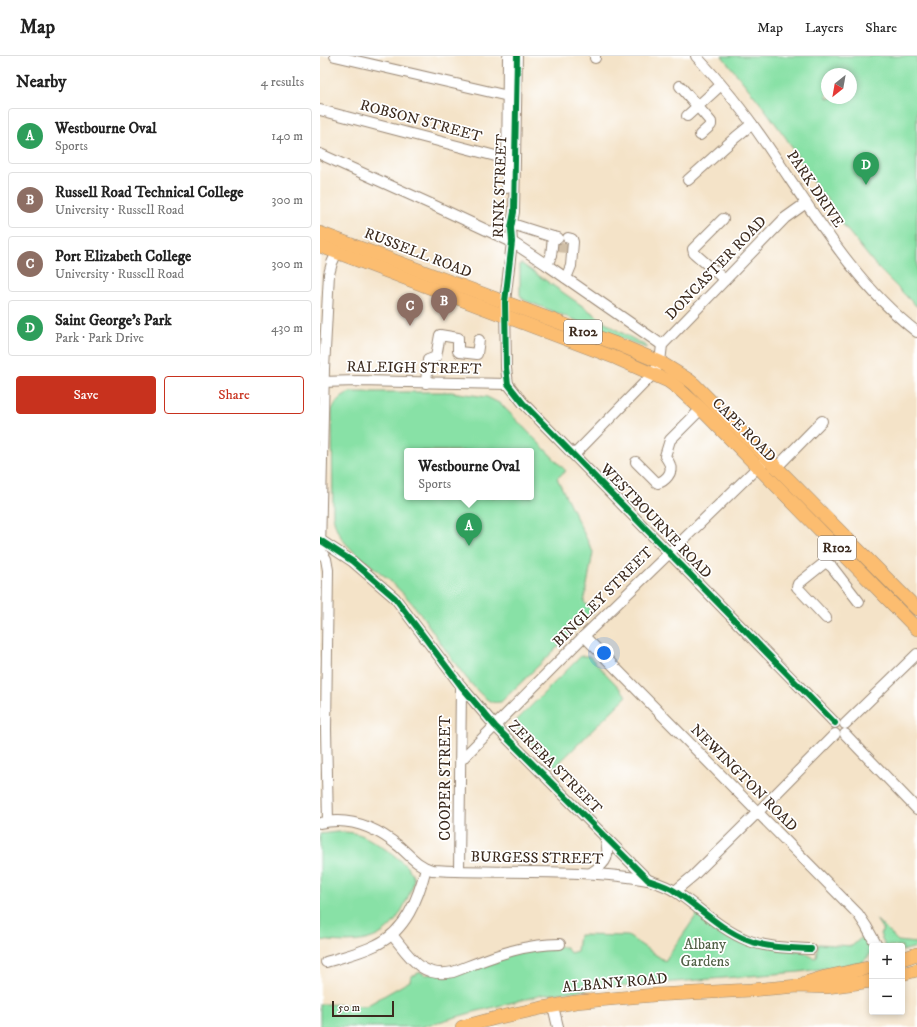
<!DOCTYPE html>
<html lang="en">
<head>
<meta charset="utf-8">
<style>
  body { margin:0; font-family:"IM FELL DW Pica",serif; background:#f6f6f6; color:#222 }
  .controls { position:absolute; right:12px; bottom:12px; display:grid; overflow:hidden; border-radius:4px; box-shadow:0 2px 6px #0003 }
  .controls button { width:36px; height:36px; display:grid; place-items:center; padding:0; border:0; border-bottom:1px solid #e0e0e0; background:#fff; color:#222; font:20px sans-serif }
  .compass { position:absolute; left:501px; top:12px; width:36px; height:36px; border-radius:50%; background:#fff; box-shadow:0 2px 6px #0003; rotate:211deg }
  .scale { position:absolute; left:12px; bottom:10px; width:62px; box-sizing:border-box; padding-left:4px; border:2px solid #3b2a1e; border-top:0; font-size:11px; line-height:14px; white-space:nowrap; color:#3b2a1e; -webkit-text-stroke:3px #fff; paint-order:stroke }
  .you { position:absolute; left:284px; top:597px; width:14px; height:14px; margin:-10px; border:3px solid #fff; border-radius:50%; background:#1a73e8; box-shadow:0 0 0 6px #1a73e833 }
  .badge { display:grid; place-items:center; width:26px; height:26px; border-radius:50%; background:#c8321e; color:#fff; font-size:13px; font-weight:700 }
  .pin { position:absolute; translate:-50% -33px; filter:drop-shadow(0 1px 2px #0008) }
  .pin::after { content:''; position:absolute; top:21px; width:14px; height:12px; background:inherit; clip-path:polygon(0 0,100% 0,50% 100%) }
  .popup { position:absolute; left:84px; top:392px; width:130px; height:52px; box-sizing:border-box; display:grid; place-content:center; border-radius:4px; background:#fff; filter:drop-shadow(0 1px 3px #0005); font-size:13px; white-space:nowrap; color:#767676 }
  .popup b { font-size:15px; color:#222 }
  .popup::after { content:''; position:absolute; left:50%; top:100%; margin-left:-8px; border:8px solid transparent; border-top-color:#fff }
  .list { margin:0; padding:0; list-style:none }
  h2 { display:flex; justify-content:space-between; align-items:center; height:52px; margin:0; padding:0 16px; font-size:17px }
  h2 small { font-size:13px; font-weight:400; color:#767676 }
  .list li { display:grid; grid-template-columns:26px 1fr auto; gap:12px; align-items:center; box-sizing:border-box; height:56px; margin:0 8px 8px; padding:0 8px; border:1px solid #e0e0e0; border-radius:4px }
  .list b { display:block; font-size:15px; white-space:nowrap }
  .list p { margin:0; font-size:13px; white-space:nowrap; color:#767676 }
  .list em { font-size:13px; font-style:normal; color:#767676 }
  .actions { display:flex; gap:8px; padding:12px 16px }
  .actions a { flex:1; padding:9px 0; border:1px solid #c8321e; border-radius:4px; text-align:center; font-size:14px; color:#c8321e }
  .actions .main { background:#c8321e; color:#fff }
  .map { position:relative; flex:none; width:597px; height:971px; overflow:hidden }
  header { display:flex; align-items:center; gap:24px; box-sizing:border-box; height:56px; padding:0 20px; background:#fff; border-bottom:1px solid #e0e0e0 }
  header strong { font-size:19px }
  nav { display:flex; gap:22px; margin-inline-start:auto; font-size:14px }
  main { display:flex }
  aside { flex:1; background:#fff }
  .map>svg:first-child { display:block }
  .green { fill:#88e1a6; stroke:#628662; fill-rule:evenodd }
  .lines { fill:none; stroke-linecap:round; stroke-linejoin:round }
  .minor-tunnel { stroke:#cfbea6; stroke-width:10; stroke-dasharray:10 5; stroke-linecap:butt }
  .minor-casing { stroke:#988673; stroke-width:12 }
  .major-casing { stroke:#988673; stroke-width:14 }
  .minor { stroke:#fff; stroke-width:10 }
  .major { stroke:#fcbd6f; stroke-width:13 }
  .cycleway-casing { stroke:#fff; stroke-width:8 }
  .cycleway { stroke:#00873e; stroke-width:6 }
  .labels { text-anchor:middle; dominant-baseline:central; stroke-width:3.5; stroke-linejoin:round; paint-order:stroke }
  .shield { fill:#fff; stroke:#766a62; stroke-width:1 }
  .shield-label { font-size:14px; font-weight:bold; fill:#3b2a1e }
  .street-label { font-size:15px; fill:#3b2a1e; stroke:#fff }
  .park-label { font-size:15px; fill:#526147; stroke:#fff }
</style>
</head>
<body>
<header>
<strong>Map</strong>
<nav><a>Map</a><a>Layers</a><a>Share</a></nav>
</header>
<main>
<aside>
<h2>Nearby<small>4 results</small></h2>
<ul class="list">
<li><span class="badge" style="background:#2e9e5b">A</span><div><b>Westbourne Oval</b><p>Sports</p></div><em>140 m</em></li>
<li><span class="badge" style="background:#8d6e63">B</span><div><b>Russell Road Technical College</b><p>University · Russell Road</p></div><em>300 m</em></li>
<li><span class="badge" style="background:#8d6e63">C</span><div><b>Port Elizabeth College</b><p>University · Russell Road</p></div><em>300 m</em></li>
<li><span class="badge" style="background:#2e9e5b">D</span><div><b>Saint George's Park</b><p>Park · Park Drive</p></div><em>430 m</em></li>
</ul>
<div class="actions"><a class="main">Save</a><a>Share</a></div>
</aside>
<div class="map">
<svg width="597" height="971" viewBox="0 0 597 971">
  <rect width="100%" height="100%" fill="#fff"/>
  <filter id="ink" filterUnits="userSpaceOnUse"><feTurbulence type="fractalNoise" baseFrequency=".025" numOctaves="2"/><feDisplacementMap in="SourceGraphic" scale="8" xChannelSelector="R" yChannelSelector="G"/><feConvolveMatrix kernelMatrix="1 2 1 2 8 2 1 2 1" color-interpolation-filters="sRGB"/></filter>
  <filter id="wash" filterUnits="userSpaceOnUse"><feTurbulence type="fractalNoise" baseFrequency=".012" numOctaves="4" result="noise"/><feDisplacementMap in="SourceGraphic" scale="16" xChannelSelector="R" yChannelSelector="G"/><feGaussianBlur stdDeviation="0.9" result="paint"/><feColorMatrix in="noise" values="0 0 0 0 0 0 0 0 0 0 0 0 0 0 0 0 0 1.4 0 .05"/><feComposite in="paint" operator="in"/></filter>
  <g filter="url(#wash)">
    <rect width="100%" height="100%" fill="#f4e3c8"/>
    <g class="green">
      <path d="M402,0H597V251L558,212L528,175L512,154L507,143L502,139L466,82L444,52ZM507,18H531V42H507Z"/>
      <polygon points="200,208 202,208 297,274 326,290 326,292 204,244 200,239"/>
      <path d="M31,336H131L167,341L181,348L246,415L237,422L273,496L264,546L274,556L181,646C178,646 175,647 172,646C155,641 113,575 100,557C90,544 79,533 67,522C45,503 17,490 13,459L12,354C16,345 21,339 31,336ZM87,395H211V441H87Z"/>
      <polygon points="261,600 269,600 307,640 235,711 197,672 196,665"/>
      <path d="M17,776C25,776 33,776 41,779C53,784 89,807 93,820C95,827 90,836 87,843C69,887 42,889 0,884V778Z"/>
      <path d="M378,857L399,873L484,896L492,901L496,902L498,888L532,890L544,879C551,894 555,896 541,907L479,916L291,931L222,939L154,956L101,971H0V948H7L46,950L90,925L91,920L101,916L106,919L200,895L221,892L246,891L250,897L257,895L259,879L308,880L345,905Z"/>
      <polygon points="556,863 578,885 597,887 597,891 582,895 582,890 565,890 560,878 563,874"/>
    </g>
  </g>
  <g filter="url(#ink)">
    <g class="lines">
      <polyline class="minor-tunnel" points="237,191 247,192"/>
      <g class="minor-casing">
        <g id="minor">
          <polyline points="15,0 188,40 196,40"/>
          <polyline points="197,0 194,156 191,172 192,186 185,246 186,312 188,328 203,347 515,667"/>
          <polyline points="275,0 275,2"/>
          <path d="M376,0C404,30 429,62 451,95C495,159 535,228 597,276"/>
          <polyline points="360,30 391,66 391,69 380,79"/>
          <polyline points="0,54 187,103 195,104"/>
          <polyline points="367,60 401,29"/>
          <polyline points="0,98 113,149 192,186 227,209 342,289"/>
          <polyline points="368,124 416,81 432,68"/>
          <polyline points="187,132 188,0"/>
          <polyline points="403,163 373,193 374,197 405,224"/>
          <polyline points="189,167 233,181"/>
          <polyline points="227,209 231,200 233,181 238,182"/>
          <polyline points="246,222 251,210 253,186 252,183 248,182"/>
          <polyline points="0,326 38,325 188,328"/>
          <polyline points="106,327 108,304 116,301 120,279 138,282 138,295 139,296 157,298 159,284"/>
          <polyline points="254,399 333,318 340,306 342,289 465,162 486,147"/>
          <path d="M316,406L336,426L338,427C345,425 353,417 350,409C349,406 347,403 345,400L350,384L381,353"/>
          <polyline points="457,411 502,365"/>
          <path d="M0,484L32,505L75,542L141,630L175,670L328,824C337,827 348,830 356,836C380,852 400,873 427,884C447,892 470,892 491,893"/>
          <polyline points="0,494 4,313 9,218 12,207 17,196"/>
          <polyline points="0,494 6,503 8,514 6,673 8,765"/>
          <polyline points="506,562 477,531 478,528 503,508 507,507 512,511 539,546"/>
          <polyline points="264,580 538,858 546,870 557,890"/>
          <polyline points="525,668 597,598"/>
          <polyline points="525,678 597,753"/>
          <polyline points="141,704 264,580 443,406"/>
          <path d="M0,767C30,760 57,772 80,791C90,800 98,810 112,814C184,818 257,812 328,824"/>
          <polyline points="139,815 141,630"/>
          <path d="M271,817C288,806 290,800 285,781"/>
          <polyline points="355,835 373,820 437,757 515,678"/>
          <path d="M73,880C90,901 102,923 133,916C170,902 200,888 240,888"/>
          <path d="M6,906C22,901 40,897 56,889C86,875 98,843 106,812"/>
          <polyline points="233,950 238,971"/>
        </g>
      </g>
      <g class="major-casing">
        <g id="major">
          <polyline points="0,177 302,290 340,306 369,324 374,328 597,553"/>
          <polyline points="0,190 296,302 348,325 359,333 381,353 597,573"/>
          <polyline points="582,903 597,898"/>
          <polyline points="582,918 597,914"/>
          <polyline points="485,927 505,921 552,911"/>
          <polyline points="142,971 176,962 222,952 256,946 334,939 431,934 478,930 507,931 552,925"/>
        </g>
      </g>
      <use href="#minor" class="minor"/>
      <use href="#major" class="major"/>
      <g class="cycleway-casing">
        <g id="cycleway">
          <polyline points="197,0 194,156 191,172 192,186 185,246 186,312 188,328 203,347 515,667"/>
          <path d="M0,484L32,505L75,542L141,630L175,670L328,824C337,827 348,830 356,836C380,852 400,873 427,884C447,892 470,892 491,893"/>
        </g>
      </g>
      <use href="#cycleway" class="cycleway"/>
    </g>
  </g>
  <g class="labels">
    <g class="shield">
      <rect x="244" y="264" width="38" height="24" rx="3"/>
      <rect x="498" y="480" width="38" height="24" rx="3"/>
    </g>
    <g class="shield-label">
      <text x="263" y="276">R102</text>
      <text x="517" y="492">R102</text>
    </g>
    <g class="street-label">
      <text transform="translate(101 65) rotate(15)">ROBSON STREET</text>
      <text transform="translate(180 130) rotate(-88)">RINK STREET</text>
      <text transform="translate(495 133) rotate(56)">PARK DRIVE</text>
      <text transform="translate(98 197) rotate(21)">RUSSELL ROAD</text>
      <text transform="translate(396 212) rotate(-46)">DONCASTER ROAD</text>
      <text transform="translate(94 312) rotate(1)">RALEIGH STREET</text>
      <text transform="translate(424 374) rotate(45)">CAPE ROAD</text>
      <text transform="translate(336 465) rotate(46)">WESTBOURNE ROAD</text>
      <text transform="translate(283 541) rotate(-45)">BINGLEY STREET</text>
      <text transform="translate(235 711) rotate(45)">ZEREBA STREET</text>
      <text transform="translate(125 722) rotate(-90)">COOPER STREET</text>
      <text transform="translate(424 722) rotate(45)">NEWINGTON ROAD</text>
      <text transform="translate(217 802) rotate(1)">BURGESS STREET</text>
      <text transform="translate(295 927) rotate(-5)">ALBANY ROAD</text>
    </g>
    <g class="park-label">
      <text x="385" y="888">Albany<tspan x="385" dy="17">Gardens</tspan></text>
    </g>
  </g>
</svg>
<div class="controls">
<button>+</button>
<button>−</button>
</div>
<svg class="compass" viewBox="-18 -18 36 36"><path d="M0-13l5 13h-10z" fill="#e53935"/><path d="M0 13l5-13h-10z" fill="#767676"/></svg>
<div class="scale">50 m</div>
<div class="you"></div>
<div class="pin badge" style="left:149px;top:490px;background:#2e9e5b">A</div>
<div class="popup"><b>Westbourne Oval</b>Sports</div>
<div class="pin badge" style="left:124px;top:265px;background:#8d6e63">B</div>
<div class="pin badge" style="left:90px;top:270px;background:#8d6e63">C</div>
<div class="pin badge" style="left:546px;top:129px;background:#2e9e5b">D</div>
</div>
</main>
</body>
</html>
